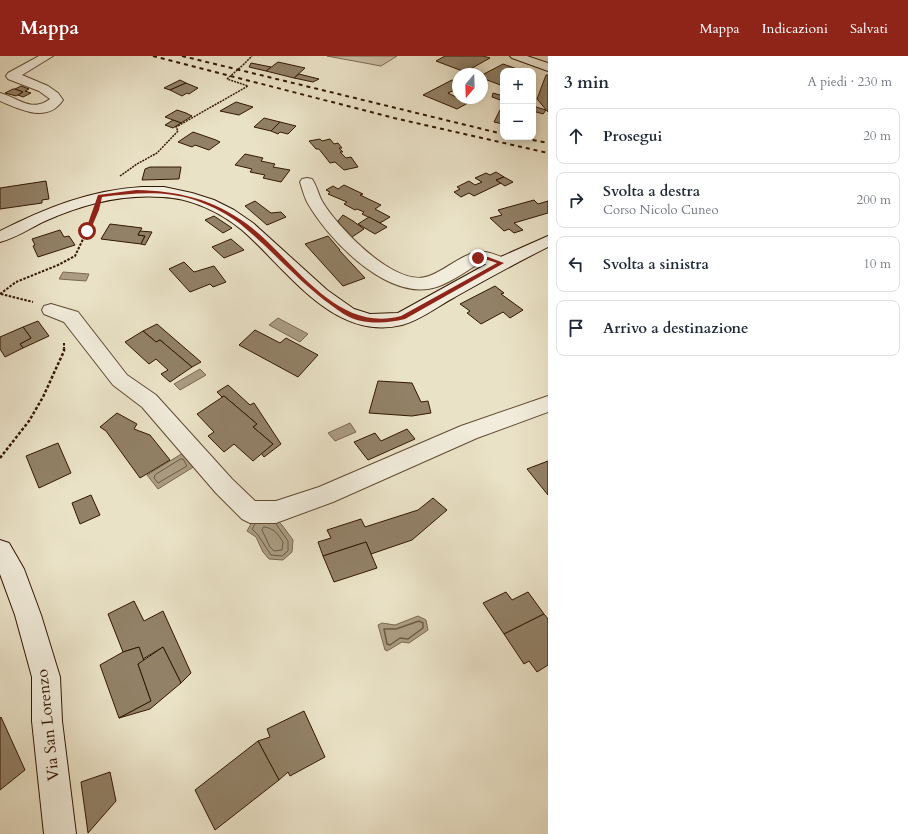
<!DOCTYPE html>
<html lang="it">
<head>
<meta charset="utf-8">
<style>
  body { margin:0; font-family:Cardo,serif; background:#f6f6f7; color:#1f2937 }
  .controls { position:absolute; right:12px; top:12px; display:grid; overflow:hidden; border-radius:8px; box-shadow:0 2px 10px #0003 }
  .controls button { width:36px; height:36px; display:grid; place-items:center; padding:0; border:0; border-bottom:1px solid #e0e1e3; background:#fff; color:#1f2937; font:20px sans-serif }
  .compass { position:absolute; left:452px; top:12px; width:36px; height:36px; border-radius:50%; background:#fff; box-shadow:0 2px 10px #0003; rotate:199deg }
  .stop { position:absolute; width:12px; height:12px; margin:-9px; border:3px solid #8f2418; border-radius:50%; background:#fff }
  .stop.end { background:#8f2418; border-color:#fff; box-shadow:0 1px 4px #0008 }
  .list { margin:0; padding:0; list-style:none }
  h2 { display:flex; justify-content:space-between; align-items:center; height:52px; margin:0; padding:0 16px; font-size:17px }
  h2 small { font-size:13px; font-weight:400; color:#747a83 }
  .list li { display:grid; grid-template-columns:26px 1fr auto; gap:12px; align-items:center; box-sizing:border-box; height:56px; margin:0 8px 8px; padding:0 8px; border:1px solid #e0e1e3; border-radius:8px }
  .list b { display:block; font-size:15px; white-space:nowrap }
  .list p { margin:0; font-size:13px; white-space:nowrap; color:#747a83 }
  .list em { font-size:13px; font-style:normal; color:#747a83 }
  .icon { flex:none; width:22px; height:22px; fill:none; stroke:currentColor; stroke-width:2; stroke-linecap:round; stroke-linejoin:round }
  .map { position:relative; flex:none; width:548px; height:778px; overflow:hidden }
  header { display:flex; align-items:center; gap:24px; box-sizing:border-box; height:56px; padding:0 20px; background:#8f2418; color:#fff }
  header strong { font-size:19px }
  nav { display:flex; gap:22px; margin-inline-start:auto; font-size:14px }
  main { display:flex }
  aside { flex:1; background:#fff }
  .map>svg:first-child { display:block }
  .green { fill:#cbbfa5; stroke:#7e6b52 }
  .water { fill:#ab9d83; stroke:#7b674f }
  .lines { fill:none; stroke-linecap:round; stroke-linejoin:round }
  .shore-far1 { stroke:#6e5a42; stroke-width:1 }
  .shore { stroke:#6e5a42; stroke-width:1.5 }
  .building { fill:#928167; stroke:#321700 }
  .street-casing { stroke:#604a32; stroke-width:2 }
  .secondary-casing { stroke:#321700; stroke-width:2 }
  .path-far2 { stroke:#321700; stroke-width:1.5; stroke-dasharray:2 1; stroke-linecap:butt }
  .path-far1 { stroke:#321700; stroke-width:2; stroke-dasharray:2.5 1.5; stroke-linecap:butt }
  .path { stroke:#321700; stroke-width:2.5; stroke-dasharray:3 2; stroke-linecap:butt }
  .street { fill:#f1ecdb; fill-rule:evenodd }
  .secondary { fill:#f1ecdb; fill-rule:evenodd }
  .rail { stroke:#321700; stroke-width:2; stroke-dasharray:4 4; stroke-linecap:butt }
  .path-bridge { stroke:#321700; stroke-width:1.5; stroke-dasharray:2 1; stroke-linecap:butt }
  .route { fill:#8f2418 }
  .labels { text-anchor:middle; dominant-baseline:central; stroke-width:3; stroke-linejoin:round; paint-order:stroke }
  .near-street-label { font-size:16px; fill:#321700; stroke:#f1ecdb }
</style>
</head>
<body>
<header>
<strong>Mappa</strong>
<nav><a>Mappa</a><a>Indicazioni</a><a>Salvati</a></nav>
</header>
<main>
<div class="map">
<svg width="548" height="778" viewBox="0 0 548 778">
  <rect width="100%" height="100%" fill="#eae2c7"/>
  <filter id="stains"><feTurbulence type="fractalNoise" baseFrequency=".005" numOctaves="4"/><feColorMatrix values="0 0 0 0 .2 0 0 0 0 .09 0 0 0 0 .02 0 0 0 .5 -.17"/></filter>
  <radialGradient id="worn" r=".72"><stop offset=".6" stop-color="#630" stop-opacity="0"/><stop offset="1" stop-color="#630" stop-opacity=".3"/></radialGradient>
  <polygon class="green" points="327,0 397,0 381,10"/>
  <g class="water">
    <polygon points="63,216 89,218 86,225 59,223"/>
    <polygon points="278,262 308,278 300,286 269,269"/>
    <polygon points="200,313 206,319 180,334 174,328"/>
    <polygon points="350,367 356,376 335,385 328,377"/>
    <polygon points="183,397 195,410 158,433 147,419"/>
    <polygon points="277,464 282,469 293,484 292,496 283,504 269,503 263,496 256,481 247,475 252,466"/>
    <polygon points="418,560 426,564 428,574 409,587 402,586 387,595 385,594 378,569 382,567 395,569"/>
  </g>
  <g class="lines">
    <g class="shore-far1">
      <polygon points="181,403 183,403 187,410 158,427 154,422 155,419"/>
      <polyline points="255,468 252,473 258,479 271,499 282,500 288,495 288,485 276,468"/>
      <path d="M264,471C274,472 278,478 283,486L282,494L274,495L270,491L262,474Z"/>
    </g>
    <polygon class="shore" points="419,565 423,567 423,572 408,583 400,582 390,589 387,588 384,573 396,573"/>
  </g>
  <g class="building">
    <polygon points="445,0 483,0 490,2 465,16 436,5"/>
    <polygon points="278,6 305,12 294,22 266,15"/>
    <polygon points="251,7 271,11 266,15 249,11"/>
    <polygon points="503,8 523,15 503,15 503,30 482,22 482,19"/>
    <polygon points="299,18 319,23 313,26 294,22"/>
    <polygon points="546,19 548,19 548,56 537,43"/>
    <polygon points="180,24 186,27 170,34 164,32"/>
    <polygon points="452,24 458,26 458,35 455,34 448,37 458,42 477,42 457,53 423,39"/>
    <polygon points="186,27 198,32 189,38 187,37 182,40 170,34"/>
    <polygon points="21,30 29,33 25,35 31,37 23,41 18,39 23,36 15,33"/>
    <polygon points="13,33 15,33 23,36 16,40 5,37"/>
    <polygon points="493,37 503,40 503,45 492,41"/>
    <polygon points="236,46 253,51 239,59 220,55"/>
    <polygon points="533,50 546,54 543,58 533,55"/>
    <polygon points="177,54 186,57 192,60 181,67 165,61"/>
    <polygon points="500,54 503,55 503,68 494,66"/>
    <polygon points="264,62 280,66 271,75 254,71"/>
    <polygon points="173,64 181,67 173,72 165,69"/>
    <polygon points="280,66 296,70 288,78 280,76 278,78 271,75"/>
    <polygon points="193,76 216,84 220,86 209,94 195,89 192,91 178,86"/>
    <polygon points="320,83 322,85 330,83 334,88 338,87 342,92 339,92 343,96 340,96 346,102 351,101 358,111 344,114 335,106 330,107 319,93 316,93 309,85"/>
    <polygon points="245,98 263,102 261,105 275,108 273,111 290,114 281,126 263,122 265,119 250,116 252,113 235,109"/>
    <polygon points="150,111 181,111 179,123 142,124 145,113"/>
    <polygon points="496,116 504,121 496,124 501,127 474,140 469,137 461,141 454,136 460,133 457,131 469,125 475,129 482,126 475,122 486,117 490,119"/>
    <polygon points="504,121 513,126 505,130 496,124"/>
    <polygon points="46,125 49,143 42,144 42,147 0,153 0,132"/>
    <polygon points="344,129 363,138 360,139 381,149 375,153 390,161 380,167 362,158 364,156 357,153 355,154 344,148 347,146 328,138 330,136 326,134 333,130 338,133"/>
    <polygon points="534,144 538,148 548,145 548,157 514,167 523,174 514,177 509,173 504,175 490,162 502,159 498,154"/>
    <polygon points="255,145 271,157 281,156 286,161 267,169 245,150"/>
    <polygon points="343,159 353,165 364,173 352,181 340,168 338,165"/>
    <polygon points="214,160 232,172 223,177 205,164"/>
    <polygon points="369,161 380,167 387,171 375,178 358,168"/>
    <polygon points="110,168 142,172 138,179 145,180 141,188 101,183"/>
    <polygon points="60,174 64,181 69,180 75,189 38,201 33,190 35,189 32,183"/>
    <polygon points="140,175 152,176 145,189 141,188 145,180 138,179"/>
    <polygon points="328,180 340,194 339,194 365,222 343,230 305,188"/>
    <polygon points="231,183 244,194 224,202 212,191"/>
    <polygon points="184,206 194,216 214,210 226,226 213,231 210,228 190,236 169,213"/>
    <polygon points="495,230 504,237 501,238 523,254 510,262 503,256 481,268 467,257 470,255 460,248"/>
    <polygon points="38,265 49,280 23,292 20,288 31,282 23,271"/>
    <polygon points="157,268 201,306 192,311 160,284 156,286 143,275"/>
    <polygon points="23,271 31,282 20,288 23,292 5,301 0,293 0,281"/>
    <polygon points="255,274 280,287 286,282 318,299 298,321 239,289"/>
    <polygon points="143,275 156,286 160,284 192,311 170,326 161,318 168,314 156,303 149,308 125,286"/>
    <polygon points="378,325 412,327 421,346 428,345 431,357 412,360 369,357"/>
    <polygon points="228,329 250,349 254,347 281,388 264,401 261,397 273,388 253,371 257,368 224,340 222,341 217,336"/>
    <polygon points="224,340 257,368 253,371 273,388 253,405 234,388 224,396 208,380 214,376 197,358"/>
    <polygon points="117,357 137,368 134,373 150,379 170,404 140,422 106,375 100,371"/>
    <polygon points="407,373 415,383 368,404 354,386 375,377 381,385"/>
    <polygon points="58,387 71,417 39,432 26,400"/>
    <polygon points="548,405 548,439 527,413"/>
    <polygon points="91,439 100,459 80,468 72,447"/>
    <polygon points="433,442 447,454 412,484 371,498 366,486 323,500 318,486 331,482 327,474 361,463 365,471 418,454"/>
    <polygon points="366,486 377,512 334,526 323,500"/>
    <polygon points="506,536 512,544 528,536 544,558 504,578 483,547"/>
    <polygon points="134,545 144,565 163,555 191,617 181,627 163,591 143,603 139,591 123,596 108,558"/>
    <polygon points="544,558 548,563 548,609 537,616 529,605 524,608 504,578"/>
    <polygon points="139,591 144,605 138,608 151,645 119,662 100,609 123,596"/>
    <polygon points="163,591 181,627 150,653 119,662 151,645 138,608"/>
    <polygon points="304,655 325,701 290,720 288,716 279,724 258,685 270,681 267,673"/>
    <polygon points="1,661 25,714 0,734 0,662"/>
    <polygon points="258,685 279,724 215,774 195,734"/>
    <polygon points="110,716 116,745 88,777 81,726"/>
  </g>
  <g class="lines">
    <g class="street-casing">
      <g id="street">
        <path d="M39,0H53L22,19L48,30L58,37L63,44C47,68 20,53 0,45V37C19,42 31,57 50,43L39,35L8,23L6,20L8,17Z"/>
        <path d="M307,122L312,123C317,130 318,138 322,145C337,171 396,233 429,220C447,214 465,194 485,196C493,197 500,201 508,203L511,207L508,211L502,212L480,207C464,216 447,230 428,233C382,239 328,183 307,146C304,140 302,132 300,126L302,123Z"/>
        <polygon points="51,248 78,256 127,319 156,339 232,423 255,445 276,445 319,431 461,370 548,340 548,356 477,382 333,446 276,467 250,467 242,463 216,437 142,351 113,329 64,266 44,258 42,254 44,250"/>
      </g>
    </g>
    <g class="secondary-casing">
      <g id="secondary">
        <polygon points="510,0 527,0 548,7 548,15 512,2"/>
        <path d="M142,131H164L192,137L214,144L234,154L253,167L327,234L354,253L370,258L398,257L496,203L548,180V191C516,207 485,224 455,241C438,250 421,264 402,269C333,286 287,213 242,174C220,156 191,142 162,141C121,138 83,148 45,165C30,172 16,182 0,186V175C46,152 90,134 142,131Z"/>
        <polygon points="0,484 9,487 24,513 41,559 60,621 62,665 76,778 44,778 32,665 32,621 15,559 0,518"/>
      </g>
    </g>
    <g class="path-far2">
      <polyline points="243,9 252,0"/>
      <polyline points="120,120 137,108 157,97 178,75 176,71 248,30 227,23"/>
    </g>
    <g class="path-far1">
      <polyline points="0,238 16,226 58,209 75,200 94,160"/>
      <polyline points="1,238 33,246"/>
      <polyline points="64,287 64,292"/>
    </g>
    <polyline class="path" points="0,402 29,365 43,341 64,295 64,291"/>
    <use href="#street" class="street"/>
    <use href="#secondary" class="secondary"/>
    <g class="rail">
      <polyline points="153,0 394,62 548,97"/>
      <polyline points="182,0 503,78"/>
      <polyline points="517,81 548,87"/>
    </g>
    <polyline class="path-bridge" points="227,23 243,9"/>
  </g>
  <path class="route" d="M136,134C178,135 213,143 247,168C293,202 335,278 401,260L497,207L488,204L476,203V201H488L504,207L405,263C389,267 374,268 357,264C347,261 339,255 331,249C299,226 275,197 245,172C232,160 212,150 195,144C164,134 133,137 102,141L99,154L90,175L85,176L98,139Z"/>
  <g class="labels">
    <g class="near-street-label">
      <text transform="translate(48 669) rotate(-96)">Via San Lorenzo</text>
    </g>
  </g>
  <rect width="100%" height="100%" filter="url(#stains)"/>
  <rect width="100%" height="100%" fill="url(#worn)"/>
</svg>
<div class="controls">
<button>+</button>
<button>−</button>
</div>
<svg class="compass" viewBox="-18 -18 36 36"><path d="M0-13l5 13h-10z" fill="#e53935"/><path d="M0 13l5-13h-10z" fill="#747a83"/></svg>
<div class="stop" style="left:87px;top:175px"></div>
<div class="stop end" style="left:478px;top:202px"></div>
</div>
<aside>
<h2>3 min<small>A piedi · 230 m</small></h2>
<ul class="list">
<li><svg class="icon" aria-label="ahead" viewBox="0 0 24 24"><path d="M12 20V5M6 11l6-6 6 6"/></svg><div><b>Prosegui</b></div><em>20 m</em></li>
<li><svg class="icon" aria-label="right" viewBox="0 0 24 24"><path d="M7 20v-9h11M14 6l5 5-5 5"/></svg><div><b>Svolta a destra</b><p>Corso Nicolo Cuneo</p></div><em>200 m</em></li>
<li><svg class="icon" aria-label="left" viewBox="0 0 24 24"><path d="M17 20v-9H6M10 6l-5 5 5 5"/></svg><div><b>Svolta a sinistra</b></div><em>10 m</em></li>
<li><svg class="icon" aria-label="arrive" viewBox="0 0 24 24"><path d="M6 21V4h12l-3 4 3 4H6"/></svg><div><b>Arrivo a destinazione</b></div></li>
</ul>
</aside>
</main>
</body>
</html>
